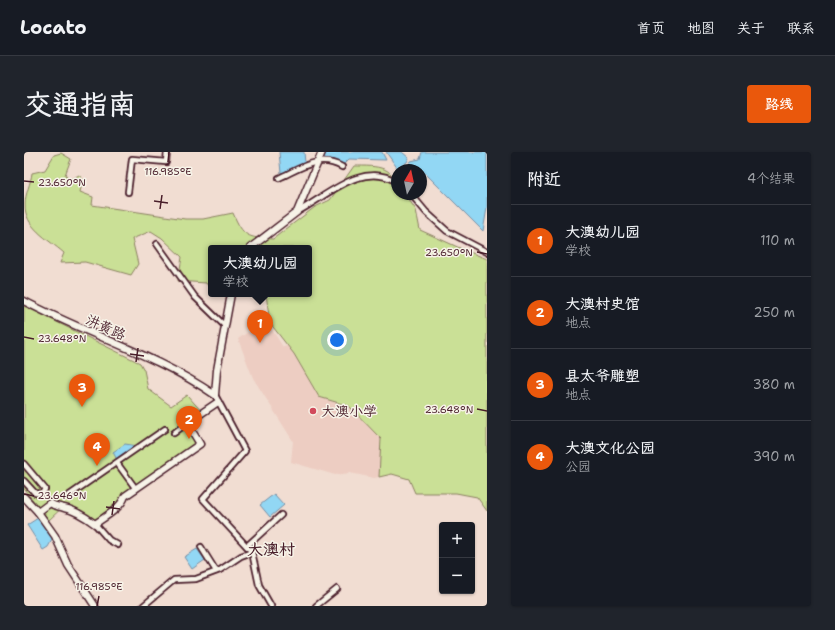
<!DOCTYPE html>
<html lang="zh">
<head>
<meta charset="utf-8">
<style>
  body { margin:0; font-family:"Shantell Sans","LXGW WenKai TC",sans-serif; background:#20242c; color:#f1f3f6 }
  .controls { position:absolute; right:12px; bottom:12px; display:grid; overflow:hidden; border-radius:4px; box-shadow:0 1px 3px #0004 }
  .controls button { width:36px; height:36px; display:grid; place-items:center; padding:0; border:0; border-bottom:1px solid #363941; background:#171b24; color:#f1f3f6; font:20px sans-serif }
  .compass { position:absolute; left:367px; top:12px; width:36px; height:36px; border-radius:50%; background:#171b24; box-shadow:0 1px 3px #0004; rotate:9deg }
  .you { position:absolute; left:313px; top:188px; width:14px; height:14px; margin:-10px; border:3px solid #fff; border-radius:50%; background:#1a73e8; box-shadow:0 0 0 6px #1a73e833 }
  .badge { display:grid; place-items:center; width:26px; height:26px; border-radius:50%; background:#ea580c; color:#fff; font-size:13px; font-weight:700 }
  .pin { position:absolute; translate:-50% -33px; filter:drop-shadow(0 1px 2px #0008) }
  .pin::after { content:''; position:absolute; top:21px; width:14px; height:12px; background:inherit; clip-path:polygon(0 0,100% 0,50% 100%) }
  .popup { position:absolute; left:184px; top:93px; width:104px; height:52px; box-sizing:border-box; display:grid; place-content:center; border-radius:4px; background:#171b24; filter:drop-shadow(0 1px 3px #0005); font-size:13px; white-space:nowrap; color:#9ea1a6 }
  .popup b { font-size:15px; color:#f1f3f6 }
  .popup::after { content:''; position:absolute; left:50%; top:100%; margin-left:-8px; border:8px solid transparent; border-top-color:#171b24 }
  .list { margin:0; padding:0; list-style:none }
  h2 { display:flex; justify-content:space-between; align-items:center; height:52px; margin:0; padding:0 16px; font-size:17px }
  h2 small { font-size:13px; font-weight:400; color:#9ea1a6 }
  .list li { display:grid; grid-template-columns:26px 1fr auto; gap:12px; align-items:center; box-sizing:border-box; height:72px; padding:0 16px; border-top:1px solid #363941 }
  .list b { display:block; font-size:15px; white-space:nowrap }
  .list p { margin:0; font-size:13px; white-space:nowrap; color:#9ea1a6 }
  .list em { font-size:13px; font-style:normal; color:#9ea1a6 }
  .map { position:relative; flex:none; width:463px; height:454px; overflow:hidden; border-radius:4px }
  header { display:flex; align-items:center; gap:24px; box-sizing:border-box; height:56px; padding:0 20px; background:#171b24; border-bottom:1px solid #363941 }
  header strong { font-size:19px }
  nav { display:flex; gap:22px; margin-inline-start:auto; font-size:14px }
  .intro { display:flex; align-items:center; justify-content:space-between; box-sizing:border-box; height:96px; padding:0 24px }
  h1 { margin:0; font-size:28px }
  .button { padding:10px 18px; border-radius:4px; background:#ea580c; color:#fff; font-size:14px; font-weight:700 }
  main { display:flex; gap:24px; padding:0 24px }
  aside { flex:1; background:#171b24; border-radius:4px; box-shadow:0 1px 3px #0004 }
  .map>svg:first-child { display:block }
  .built { fill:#edcdc2 }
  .green { fill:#cae096; stroke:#8a8060 }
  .water { fill:#92d7f4; stroke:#758da4 }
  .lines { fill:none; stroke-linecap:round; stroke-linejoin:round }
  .street-casing { stroke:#4a1f2b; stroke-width:8 }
  .secondary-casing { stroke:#4a1f2b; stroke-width:9 }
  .street { stroke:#f7f3e8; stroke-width:4.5 }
  .secondary { stroke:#f7f3e8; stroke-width:6 }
  .ticks { fill:none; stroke:#4a1f2b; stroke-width:1.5 }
  .poi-dot { fill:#d1495b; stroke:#f7f3e8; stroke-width:1.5 }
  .labels { text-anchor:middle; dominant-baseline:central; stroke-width:3; stroke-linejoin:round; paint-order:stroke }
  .street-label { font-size:14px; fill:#4a1f2b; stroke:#f7f3e8 }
  .poi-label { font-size:14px; fill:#4a1f2b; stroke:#f7f3e8; text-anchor:start }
  .quarter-label { font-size:16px; font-weight:bold; fill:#4a1f2b; stroke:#f7f3e8 }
  .ticks-label { font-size:10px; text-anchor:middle; fill:#4a1f2b; stroke:#f7f3e8; stroke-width:3; stroke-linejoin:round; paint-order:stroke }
</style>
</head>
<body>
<header>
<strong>Locato</strong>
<nav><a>首页</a><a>地图</a><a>关于</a><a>联系</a></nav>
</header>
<div class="intro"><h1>交通指南</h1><a class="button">路线</a></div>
<main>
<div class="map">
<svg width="463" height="454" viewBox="0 0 463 454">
  <rect width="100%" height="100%" fill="#f1ddd2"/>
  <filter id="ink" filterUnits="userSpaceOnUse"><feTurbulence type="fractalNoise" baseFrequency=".025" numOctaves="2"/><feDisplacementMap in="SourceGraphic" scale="8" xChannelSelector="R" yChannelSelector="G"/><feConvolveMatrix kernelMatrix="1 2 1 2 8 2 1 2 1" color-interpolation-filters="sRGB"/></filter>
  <g filter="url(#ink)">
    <polygon class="built" points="240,172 245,173 259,195 264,194 270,202 295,245 325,254 357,287 355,325 350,326 326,321 311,323 267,310 269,289 229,226 214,187 230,176"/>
    <g class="green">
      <path d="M37,1L47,7L41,23L46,28L55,23L59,28L56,40L69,45L68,53L161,67H179L209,61C219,85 224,86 249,87L291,55L306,48L330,14C353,14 373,13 373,42H381L392,58L396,78L438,97L463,107V359L453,345L432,341H391L385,327L368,322L355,325L357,287L325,254L295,245L270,202L246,171L242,142H285V96H187V138L182,131L154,129L158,105L138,86L127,79L108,87L114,112L107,123L61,110L36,111L40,101C24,87 0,75 1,52C1,42 7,31 8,21L21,18L30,3Z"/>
      <polygon points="0,154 116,211 120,218 124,237 147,254 163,243 179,261 165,273 178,292 70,368 57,359 42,352 25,368 0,337"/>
    </g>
    <g class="water">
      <polygon points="255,0 280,0 281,11 264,20 257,21"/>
      <polygon points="302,0 358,0 362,8 325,7 320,12 299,6"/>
      <polygon points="362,0 378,0 385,6 383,10 374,17"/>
      <polygon points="398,0 463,0 463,56 459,79 400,20 384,14 387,9 396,7"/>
      <polygon points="101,292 114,294 93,308 89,300"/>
      <polygon points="250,342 260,353 246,365 236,353"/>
      <polygon points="14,366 29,386 24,395 19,398 3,373"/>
      <polygon points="173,397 181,408 168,417 160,405"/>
    </g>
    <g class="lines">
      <g class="street-casing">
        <g id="street">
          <path d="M255,26C277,16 295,2 318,15"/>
          <polyline points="104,40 108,7 142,10 143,0"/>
          <polyline points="387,42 402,60 423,79 463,100"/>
          <path d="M273,60C302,45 338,8 373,30"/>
          <polyline points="133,92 171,145 200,173"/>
          <polyline points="191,243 221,299 179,347 228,400 235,433 247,454"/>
          <polyline points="150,281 163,271"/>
          <polyline points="93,311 112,337"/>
          <polyline points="0,312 21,337 18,342 11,341 0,329"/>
          <polyline points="44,344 141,277"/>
          <polyline points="71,372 85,388 94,393"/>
          <polyline points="223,394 257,363"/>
          <polyline points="177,395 192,419"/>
          <polyline points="119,454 150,428 172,427 196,418 217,404 228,400"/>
          <polyline points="292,454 313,437"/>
        </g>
      </g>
      <g class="secondary-casing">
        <g id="secondary">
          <polyline points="226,96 273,60 298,0"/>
          <path d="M0,149C62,182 133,203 191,243L193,218L207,142"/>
          <polyline points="0,345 14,360"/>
          <path d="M71,454L44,413L31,384L14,360L26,351C31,355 34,354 40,356C51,358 63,366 71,372C82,364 97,356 101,344L176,292L163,271L194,250"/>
        </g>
      </g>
      <use href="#street" class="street"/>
      <use href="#secondary" class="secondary"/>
    </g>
  </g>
  <path class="ticks" d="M144,10L145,0M0,29L10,30M130,49L144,51M136,57L138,43M453,100L463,102M0,185L10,187M106,202L120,204M112,210L114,196M453,257L463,259M0,342L10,344M82,355L96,357M88,363L90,349M73,454L75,444"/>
  <circle class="poi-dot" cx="289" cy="259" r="4"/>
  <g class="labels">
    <g class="street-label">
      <text transform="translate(82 175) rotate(24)">汫黄路</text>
    </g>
    <g class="poi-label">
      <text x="297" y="259">大澳小学</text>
    </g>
    <g class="quarter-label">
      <text x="247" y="397">大澳村</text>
    </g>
  </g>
  <g class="ticks-label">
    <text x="144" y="23">116.985°E</text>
    <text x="38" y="34">23.650°N</text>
    <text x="425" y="104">23.650°N</text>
    <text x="38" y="190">23.648°N</text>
    <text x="425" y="261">23.648°N</text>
    <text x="38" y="347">23.646°N</text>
    <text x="75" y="438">116.985°E</text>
  </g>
</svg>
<div class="controls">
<button>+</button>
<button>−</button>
</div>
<svg class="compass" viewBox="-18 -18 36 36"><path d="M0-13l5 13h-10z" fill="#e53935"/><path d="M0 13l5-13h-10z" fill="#9ea1a6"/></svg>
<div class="you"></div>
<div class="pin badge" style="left:236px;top:191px">1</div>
<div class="popup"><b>大澳幼儿园</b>学校</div>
<div class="pin badge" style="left:165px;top:287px">2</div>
<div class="pin badge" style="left:58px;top:255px">3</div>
<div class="pin badge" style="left:73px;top:314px">4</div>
</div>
<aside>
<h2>附近<small>4个结果</small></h2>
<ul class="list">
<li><span class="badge">1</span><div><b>大澳幼儿园</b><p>学校</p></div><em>110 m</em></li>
<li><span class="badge">2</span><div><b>大澳村史馆</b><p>地点</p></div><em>250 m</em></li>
<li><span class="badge">3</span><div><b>县太爷雕塑</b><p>地点</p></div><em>380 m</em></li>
<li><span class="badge">4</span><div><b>大澳文化公园</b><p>公园</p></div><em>390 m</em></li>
</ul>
</aside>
</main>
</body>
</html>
